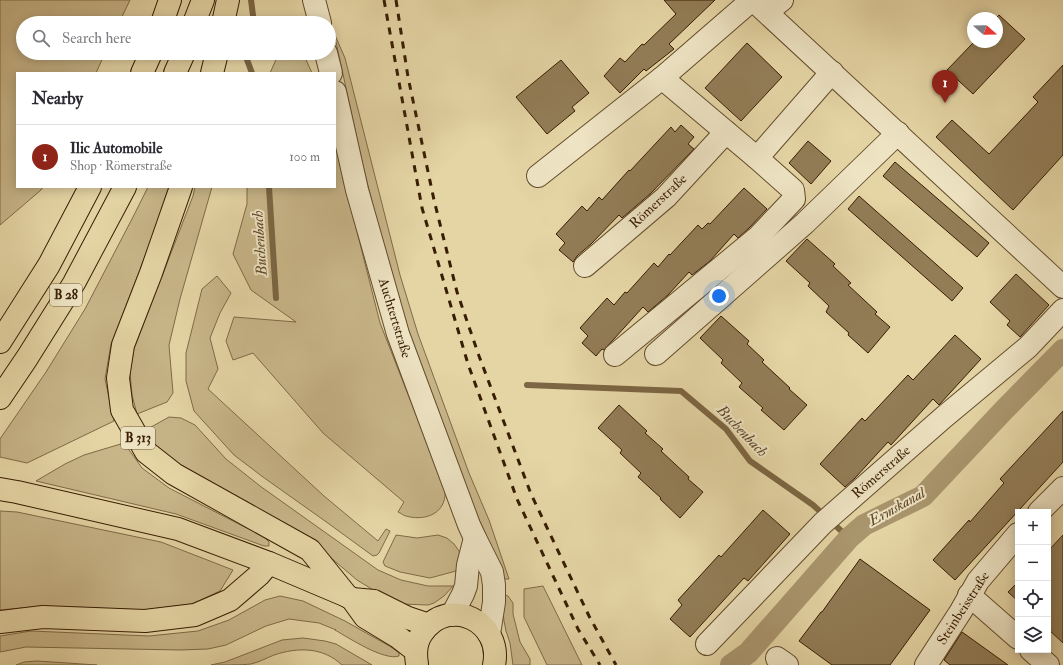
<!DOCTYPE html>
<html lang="en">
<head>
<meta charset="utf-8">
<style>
  body { margin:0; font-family:"IM FELL Double Pica",serif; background:#f7f7f7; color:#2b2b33 }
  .controls { position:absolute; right:12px; bottom:12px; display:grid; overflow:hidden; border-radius:0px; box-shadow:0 2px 10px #0003 }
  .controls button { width:36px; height:36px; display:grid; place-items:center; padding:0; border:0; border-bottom:1px solid #e1e1e2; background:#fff; color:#2b2b33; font:20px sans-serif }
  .compass { position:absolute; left:967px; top:12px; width:36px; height:36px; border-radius:50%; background:#fff; box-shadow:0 2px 10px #0003; rotate:110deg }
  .you { position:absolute; left:719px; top:296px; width:14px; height:14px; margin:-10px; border:3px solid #fff; border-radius:50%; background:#1a73e8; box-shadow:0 0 0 6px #1a73e833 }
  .badge { display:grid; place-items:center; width:26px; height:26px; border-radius:50%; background:#8f2418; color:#fff; font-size:13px; font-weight:700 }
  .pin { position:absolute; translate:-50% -33px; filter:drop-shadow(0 1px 2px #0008) }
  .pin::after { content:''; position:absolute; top:21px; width:14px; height:12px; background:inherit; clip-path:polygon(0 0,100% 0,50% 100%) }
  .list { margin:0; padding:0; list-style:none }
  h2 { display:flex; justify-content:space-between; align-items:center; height:52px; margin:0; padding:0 16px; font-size:17px }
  h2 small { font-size:13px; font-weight:400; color:#7c7c81 }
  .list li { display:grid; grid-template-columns:26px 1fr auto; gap:12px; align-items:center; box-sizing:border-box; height:64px; padding:0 16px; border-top:1px solid #e1e1e2 }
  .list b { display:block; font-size:15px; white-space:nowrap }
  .list p { margin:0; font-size:13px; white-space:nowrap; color:#7c7c81 }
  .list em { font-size:13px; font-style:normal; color:#7c7c81 }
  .icon { flex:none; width:22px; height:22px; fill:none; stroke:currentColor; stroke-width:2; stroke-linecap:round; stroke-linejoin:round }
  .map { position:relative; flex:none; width:1063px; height:665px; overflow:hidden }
  .search { position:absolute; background:#fff; box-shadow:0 2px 10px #0003; left:16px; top:16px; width:320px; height:44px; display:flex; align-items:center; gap:10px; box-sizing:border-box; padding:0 14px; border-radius:22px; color:#7c7c81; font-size:15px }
  .panel { position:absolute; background:#fff; box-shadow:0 2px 10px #0003; left:16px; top:72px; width:320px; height:116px; border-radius:0px }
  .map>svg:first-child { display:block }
  .green { fill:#c8b689; stroke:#806a46 }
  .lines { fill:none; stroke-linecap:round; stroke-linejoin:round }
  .stream { stroke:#7c6643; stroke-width:6 }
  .canal { stroke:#aa966e; stroke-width:22 }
  .building { fill:#927d57; stroke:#381d02 }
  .minor-casing { stroke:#634b2b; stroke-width:24 }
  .major-casing { stroke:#381d02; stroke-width:24 }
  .highway-casing { stroke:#381d02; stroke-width:24 }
  .minor { stroke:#eee4c4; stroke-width:22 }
  .major { stroke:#e5d5a5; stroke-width:22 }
  .highway { stroke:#e5d5a5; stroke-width:22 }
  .rail { stroke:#381d02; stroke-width:3; stroke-dasharray:7 7; stroke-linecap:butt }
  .labels { text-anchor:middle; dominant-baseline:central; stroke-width:4; stroke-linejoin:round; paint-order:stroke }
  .shield { fill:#eee4c4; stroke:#6f593c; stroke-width:1 }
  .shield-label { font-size:13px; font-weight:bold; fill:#381d02 }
  .street-label { font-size:14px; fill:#381d02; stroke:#eee4c4 }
  .water-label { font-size:15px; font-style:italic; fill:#604728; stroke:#eee4c4 }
</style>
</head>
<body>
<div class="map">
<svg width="1063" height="665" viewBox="0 0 1063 665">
  <rect width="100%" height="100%" fill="#e5d5a5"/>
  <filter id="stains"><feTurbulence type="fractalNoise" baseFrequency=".005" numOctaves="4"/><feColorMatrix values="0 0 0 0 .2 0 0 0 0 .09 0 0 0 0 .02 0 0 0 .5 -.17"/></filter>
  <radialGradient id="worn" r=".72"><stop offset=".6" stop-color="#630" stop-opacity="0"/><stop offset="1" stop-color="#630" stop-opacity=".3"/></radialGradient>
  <g class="green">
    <polygon points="0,0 130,0 119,23 23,23 23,53 105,53 96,73 17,73 17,187 43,187 41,190 0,225"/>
    <polygon points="334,33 345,58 400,275 418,334 469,473 489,520 509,579 503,579 464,483 410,337 391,277 363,166"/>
    <polygon points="279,53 303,53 312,73 270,73"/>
    <path d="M335,144L380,323L442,481C443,485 446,491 445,496C443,515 423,521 406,516C404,516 401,513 398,512L404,502L323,433L253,353L233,360L226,341L234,317L296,322L251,290L233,254L247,204V187H335Z"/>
    <polygon points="148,187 172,187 111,344 105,379 114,421 27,463 0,457 0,439 46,372 85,309 133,217"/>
    <polygon points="195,187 212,187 180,299 169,345 173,393 167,402 137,414 132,395 130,373 134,349 193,196"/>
    <polygon points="217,276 231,293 220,313 210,338 218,369 208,389 324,496 378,541 386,529 390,531 379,553 377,555 373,556 325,521 263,477 234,455 194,411 186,381 186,353 202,289"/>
    <polygon points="169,417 181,418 195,425 226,459 260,486 378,570 401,580 428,586 453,586 444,596 434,603 428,605 401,604 388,599 357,580 323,551 161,456 144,431"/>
    <polygon points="124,443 142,468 169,488 264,537 269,542 269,546 264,546 176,514 36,481 65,464 84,455"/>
    <polygon points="0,511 17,512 161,542 233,570 220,591 192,604 143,610 42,606 0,610"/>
    <polygon points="396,535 417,538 438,535 447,538 454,544 459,551 461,559 459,571 456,571 430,578 400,572 385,566 383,562"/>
    <polygon points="543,586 582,665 547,665 524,617 524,589"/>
    <polygon points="503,594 508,596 513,603 513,614 520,642 530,659 530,665 513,665 510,643 506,631 504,621 503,611"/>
    <path d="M280,596L303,601L345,621L391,647L399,653V656C384,661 349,638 335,630H336L319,623L289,619L266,626L226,645L208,649L180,650L26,647L0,652V636L31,631L149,636L198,631L229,620L265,600Z"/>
    <path d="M303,638L325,641L336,644L372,665H342C323,647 298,647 274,655C267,658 259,662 251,664C243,665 221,665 211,665L225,662L282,640Z"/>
    <polygon points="37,661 97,665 16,665 24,662"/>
  </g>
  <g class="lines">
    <g class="stream">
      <polyline points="251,0 254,23"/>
      <polyline points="247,53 246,57 252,73"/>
      <polyline points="269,187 276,298"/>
      <polyline points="527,385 681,391 726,429 750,461 813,505 849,538"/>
    </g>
    <polyline class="canal" points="731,665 748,653 849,538 864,525 923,496 1004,410 1063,350"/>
  </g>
  <g class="building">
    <polygon points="664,0 715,0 669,44 674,49 646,71 644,69 620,93 604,76 620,58 625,62 642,44 644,45 676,14"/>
    <polygon points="999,15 1025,39 973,94 947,70 974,42 997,42 996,18"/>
    <polygon points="747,43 782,77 741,121 705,88"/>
    <polygon points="561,60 589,93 572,107 575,111 547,134 516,97"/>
    <polygon points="1063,65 1063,155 1013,210 936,137 952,120 989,154 1038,102 1033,97"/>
    <polygon points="681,125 694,137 688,144 694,149 650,194 622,218 619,215 591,244 577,256 573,262 559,250 565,243 556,234 582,206 587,211 599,197 602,200 629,170 630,171 671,127 675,132"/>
    <polygon points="808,141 831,161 811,184 789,163"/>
    <polygon points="895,162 989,243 977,257 883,176"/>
    <polygon points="744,188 767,209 749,228 738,238 734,234 710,261 692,275 689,272 668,295 648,312 643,307 604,350 602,349 596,356 582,343 588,336 580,328 607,298 614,305 625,292 627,293 654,263 658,267 669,254 670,255 698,225 702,229 708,223 710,224"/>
    <polygon points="859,196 963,288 952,301 848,209"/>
    <polygon points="807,239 835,264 833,266 851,283 848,285 877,312 875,314 890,327 868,353 848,335 849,333 826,312 829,306 808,286 810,283 786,261"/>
    <polygon points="1016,274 1049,305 1020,337 1007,325 1010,321 990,302"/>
    <polygon points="721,316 749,341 747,344 764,360 762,362 790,388 789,389 807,405 784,430 761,410 763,408 739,387 742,383 721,363 723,360 700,338"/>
    <polygon points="955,335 981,359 939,405 933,399 891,445 888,442 855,478 845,487 820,464 862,418 865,421 908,375 913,380"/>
    <polygon points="619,405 647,431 645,433 663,449 661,451 689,477 688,479 703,492 680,518 660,499 661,498 638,477 641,473 620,453 622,450 598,428"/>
    <polygon points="1063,411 1063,462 955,580 933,560 969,520 970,522 1004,483 1000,479"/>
    <polygon points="763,510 790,534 748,581 744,578 690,637 670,619 682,605 678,600 719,555 721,557"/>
    <polygon points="1063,535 1063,643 1048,629 1048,551"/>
    <polygon points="860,559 930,610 890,665 832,665 799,641 821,612 822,612"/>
    <polygon points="1018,582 1018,601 1008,592"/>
    <polygon points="962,632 1008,665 950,665 944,660"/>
  </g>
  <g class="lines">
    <g class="minor-casing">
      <g id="minor">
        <polyline points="314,0 320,23"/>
        <polyline points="753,0 1063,287"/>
        <polyline points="767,12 782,0"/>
        <polyline points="326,53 331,73"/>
        <polyline points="335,92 357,190 398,334 469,525 475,538 492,572 494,585 494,602 489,634"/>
        <polyline points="757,158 832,72"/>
        <polyline points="538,176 662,78 752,0"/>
        <polyline points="585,266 666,197 726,132"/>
        <polyline points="656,354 805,223 898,133"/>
        <polyline points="615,355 758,237 794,199 793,190 757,158 662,78"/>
        <polyline points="1039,512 1063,488"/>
        <polyline points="969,595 1018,638"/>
        <polyline points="452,615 463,594 466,586 468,565 475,538"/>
        <polyline points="707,644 823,523 944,417 1028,347 1063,310"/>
        <polyline points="1031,650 1048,665"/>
        <polyline points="777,658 787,665"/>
        <polyline points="926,665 961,611 978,581 1018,534"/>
      </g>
    </g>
    <g class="major-casing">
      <g id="major">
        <polyline points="194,23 203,0"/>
        <polyline points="175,73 184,53"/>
        <polyline points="0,398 27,358 74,283 125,187"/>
        <polyline points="0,489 17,492 178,529 269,563 347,596 352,599 365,617 398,637 416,651"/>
        <polyline points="352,599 374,601 408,618 429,625"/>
        <polyline points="0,622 43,617 145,621 195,615 230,600 259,575 269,563"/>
        <path d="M417,664C415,652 416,641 423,632C449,595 503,622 494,665"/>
      </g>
    </g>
    <g class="highway-casing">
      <g id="highway">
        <polyline points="162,23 170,0"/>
        <polyline points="223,23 228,0"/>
        <polyline points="142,73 151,53"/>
        <polyline points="212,73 217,53"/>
        <polyline points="181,187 151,273 123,345 118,378 122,410 146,452 174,474 310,550 347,596"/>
        <polyline points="0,342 49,265 90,187"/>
      </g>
    </g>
    <use href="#minor" class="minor"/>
    <use href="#major" class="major"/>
    <use href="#highway" class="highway"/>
    <g class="rail">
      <polyline points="384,0 422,208 468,364 517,499 578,629 600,665"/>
      <polyline points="396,0 408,77 434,200 457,292 479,356 531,494 589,616 616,665"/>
    </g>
  </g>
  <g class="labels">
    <g class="shield">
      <rect x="50" y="284" width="32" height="22" rx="3"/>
      <rect x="121" y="427" width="34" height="22" rx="3"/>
    </g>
    <g class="shield-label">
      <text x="66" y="295">B 28</text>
      <text x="138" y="438">B 313</text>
    </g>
    <g class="street-label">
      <text transform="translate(658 201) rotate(-43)">Römerstraße</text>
      <text transform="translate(395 318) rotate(73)">Auchtertstraße</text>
      <text transform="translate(881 472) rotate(-41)">Römerstraße</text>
      <text transform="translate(963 608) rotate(-57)">Steinbeisstraße</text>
    </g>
    <g class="water-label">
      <text transform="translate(260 243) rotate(-94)">Buchenbach</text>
      <text transform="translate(742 431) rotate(46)">Buchenbach</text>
      <text transform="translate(897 507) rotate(-29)">Ermskanal</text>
    </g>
  </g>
  <rect width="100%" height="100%" filter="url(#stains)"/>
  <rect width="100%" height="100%" fill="url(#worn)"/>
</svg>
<div class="controls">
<button>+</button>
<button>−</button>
<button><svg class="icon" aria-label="locate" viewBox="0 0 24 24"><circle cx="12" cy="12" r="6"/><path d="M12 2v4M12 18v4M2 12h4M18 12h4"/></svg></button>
<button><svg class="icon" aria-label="layers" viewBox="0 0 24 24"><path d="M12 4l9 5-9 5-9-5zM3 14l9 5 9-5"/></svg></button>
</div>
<svg class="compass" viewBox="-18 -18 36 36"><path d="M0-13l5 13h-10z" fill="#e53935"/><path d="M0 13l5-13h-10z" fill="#7c7c81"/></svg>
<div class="you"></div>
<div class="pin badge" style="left:945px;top:103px">1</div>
<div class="search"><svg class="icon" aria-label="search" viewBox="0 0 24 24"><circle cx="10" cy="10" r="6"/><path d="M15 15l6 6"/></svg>Search here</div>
<section class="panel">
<h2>Nearby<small></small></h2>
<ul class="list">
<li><span class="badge">1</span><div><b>Ilic Automobile</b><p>Shop · Römerstraße</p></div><em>100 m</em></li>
</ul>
</section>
</div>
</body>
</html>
